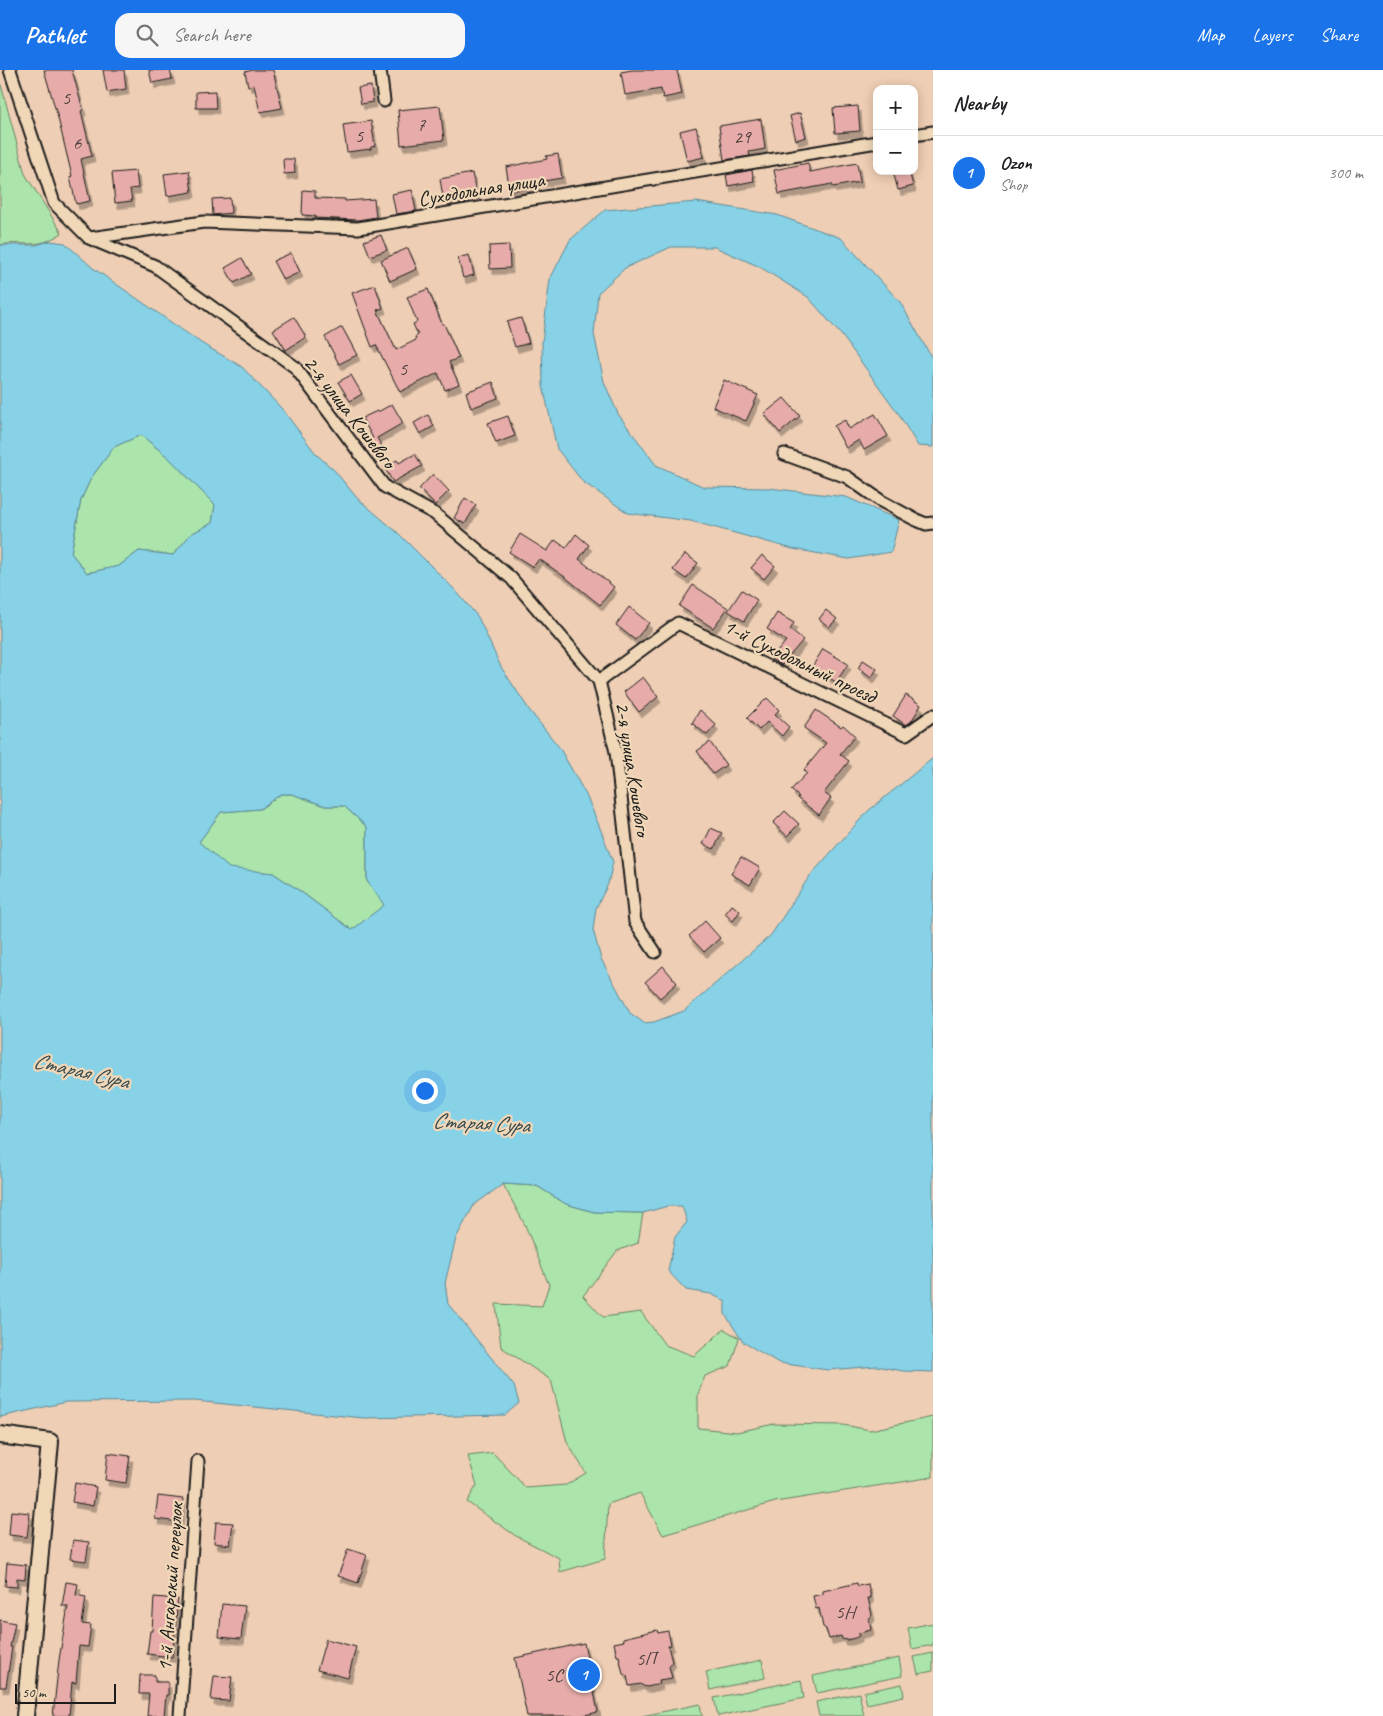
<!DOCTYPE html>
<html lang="en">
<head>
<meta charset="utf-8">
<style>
  body { margin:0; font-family:Caveat,sans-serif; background:#f6f6f6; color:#202124 }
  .controls { position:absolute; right:15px; top:15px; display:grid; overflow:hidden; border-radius:10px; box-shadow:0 2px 12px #0003 }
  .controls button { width:45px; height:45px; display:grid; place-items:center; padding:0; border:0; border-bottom:1px solid #e0e0e0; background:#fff; color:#202124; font:25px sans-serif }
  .scale { position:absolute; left:15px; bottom:12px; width:101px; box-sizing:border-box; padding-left:5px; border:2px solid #1c1c1c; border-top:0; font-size:14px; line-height:18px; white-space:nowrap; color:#1c1c1c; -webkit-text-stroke:4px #f0d7b7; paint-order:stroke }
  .you { position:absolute; left:424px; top:1020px; width:18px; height:18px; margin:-12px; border:4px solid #fff; border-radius:50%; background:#1a73e8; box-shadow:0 0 0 8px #1a73e833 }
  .badge { display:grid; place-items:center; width:32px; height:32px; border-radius:50%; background:#1a73e8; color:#fff; font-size:16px; font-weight:700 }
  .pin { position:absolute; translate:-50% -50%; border:2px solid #fff; box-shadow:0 1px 5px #0006 }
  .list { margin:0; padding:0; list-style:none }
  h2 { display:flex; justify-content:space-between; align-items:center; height:65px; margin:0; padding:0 20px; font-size:21px }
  h2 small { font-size:16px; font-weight:400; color:#757577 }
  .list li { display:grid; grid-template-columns:32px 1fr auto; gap:15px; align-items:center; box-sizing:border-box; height:75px; padding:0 20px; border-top:1px solid #e0e0e0 }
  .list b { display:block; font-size:19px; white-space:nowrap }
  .list p { margin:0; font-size:16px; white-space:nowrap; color:#757577 }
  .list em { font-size:16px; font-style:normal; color:#757577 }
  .icon { flex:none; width:28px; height:28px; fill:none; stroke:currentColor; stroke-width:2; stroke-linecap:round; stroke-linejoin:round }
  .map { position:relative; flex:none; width:933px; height:1646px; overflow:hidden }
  header { display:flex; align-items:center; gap:30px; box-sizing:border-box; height:70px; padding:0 25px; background:#1a73e8; color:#fff }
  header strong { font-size:24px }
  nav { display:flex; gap:28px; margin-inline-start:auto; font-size:18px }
  .search { width:350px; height:45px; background:#f6f6f6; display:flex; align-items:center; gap:12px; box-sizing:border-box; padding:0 18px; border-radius:15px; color:#757577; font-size:19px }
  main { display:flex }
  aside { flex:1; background:#fff }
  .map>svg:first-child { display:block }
  .green { fill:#abe5ab; stroke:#648064 }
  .water { fill:#87d2e7; stroke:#5c8996; fill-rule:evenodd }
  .building { fill:#e7aca9; stroke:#1c1c1c; filter:url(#shadow) }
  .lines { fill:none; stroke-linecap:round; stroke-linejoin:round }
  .street-casing { stroke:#1c1c1c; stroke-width:15 }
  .secondary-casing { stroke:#1c1c1c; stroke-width:20 }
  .street { stroke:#f0d7b7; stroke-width:11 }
  .secondary { stroke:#f0d7b7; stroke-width:16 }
  .labels { text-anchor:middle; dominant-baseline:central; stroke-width:4.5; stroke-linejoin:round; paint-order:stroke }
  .number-label { font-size:19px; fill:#4f403f }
  .street-label { font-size:21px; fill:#1c1c1c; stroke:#f0d7b7 }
  .water-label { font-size:22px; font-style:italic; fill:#374a4f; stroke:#f0d7b7 }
</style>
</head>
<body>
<header>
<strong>Pathlet</strong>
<div class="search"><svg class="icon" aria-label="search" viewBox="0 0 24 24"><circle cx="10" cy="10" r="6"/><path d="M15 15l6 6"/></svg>Search here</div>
<nav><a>Map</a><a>Layers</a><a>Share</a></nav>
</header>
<main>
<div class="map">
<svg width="933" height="1646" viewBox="0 0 933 1646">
  <defs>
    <filter id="shadow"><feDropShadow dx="3" dy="5.5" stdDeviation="0" flood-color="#0004"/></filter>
  </defs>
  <rect width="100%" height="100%" fill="#eeceb4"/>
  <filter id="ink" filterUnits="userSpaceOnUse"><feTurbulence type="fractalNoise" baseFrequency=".02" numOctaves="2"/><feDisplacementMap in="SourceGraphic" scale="10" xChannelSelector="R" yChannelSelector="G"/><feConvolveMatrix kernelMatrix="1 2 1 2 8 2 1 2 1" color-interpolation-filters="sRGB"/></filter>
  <g filter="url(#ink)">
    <g class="green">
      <path d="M0,11L25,104L62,163C35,181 27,170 0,175Z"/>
      <polygon points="141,365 169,388 215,435 212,453 191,464 173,485 139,481 119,496 87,503 71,483 81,430 91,408 114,377"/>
      <polygon points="281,724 292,724 325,736 344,736 367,757 367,811 385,835 352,860 300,821 273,803 229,799 199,772 221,742 260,739"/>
      <polygon points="503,1114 537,1116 566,1134 594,1142 643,1143 638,1173 617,1181 583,1226 603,1247 641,1242 665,1275 694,1286 724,1259 739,1268 730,1296 705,1306 698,1324 698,1358 737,1362 774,1354 843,1355 870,1360 933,1347 933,1407 775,1432 663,1465 640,1423 608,1434 605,1489 560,1502 559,1488 516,1466 467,1432 477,1415 468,1386 493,1383 526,1418 566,1415 586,1403 567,1372 551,1310 501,1277 496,1234 542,1236 549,1215 525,1155"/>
      <polygon points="933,1553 933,1575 912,1579 908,1558"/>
      <polygon points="933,1583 933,1601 918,1604 914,1587"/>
      <polygon points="899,1588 902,1606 817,1623 813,1606"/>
      <polygon points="762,1590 765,1608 710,1620 706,1602"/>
      <polygon points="801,1610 804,1628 718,1646 714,1628"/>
      <polygon points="902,1614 904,1626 867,1634 864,1622"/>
      <polygon points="859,1623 864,1646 819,1646 816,1632"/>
      <polygon points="700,1634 702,1646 642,1646"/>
    </g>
    <g class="water">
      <polygon points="696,132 777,145 841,168 900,232 933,290 933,377 918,376 898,343 843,267 808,227 760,197 715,177 671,177 625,198 598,223 594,264 604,312 618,344 656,395 704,417 768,418 846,427 899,450 891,482 849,489 793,479 691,451 628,443 583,412 557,379 543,316 542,272 550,209 570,170 605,140"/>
      <path d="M50,171L65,173L93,198L201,273L242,297L282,339L317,385L334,400L357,428L398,463L455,520L478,547L501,597L530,641L559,677L586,725L598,753L613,792L608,814L596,838L593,860L601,889L630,943L644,953L654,952L684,941L771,865L809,807L867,742L933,688V1302L903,1301L877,1296L828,1300L779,1293L743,1272L725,1244V1231L711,1224L686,1220L668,1201L675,1167L687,1152L682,1136H668L643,1143L594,1142L566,1134L537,1116L503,1114L474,1135L456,1168L445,1213L448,1234L514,1316L519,1333L505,1345L364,1348L195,1331L66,1332L0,1347V175H36ZM141,365L169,388L215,435L212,453L191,464L173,485L139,481L119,496L87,503L71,483L81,430L91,408L114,377ZM281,724H292L325,736H344L367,757V811L384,835L352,860L300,821L273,803L229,798L199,772L221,742L260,739Z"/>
    </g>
    <g class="building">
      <polygon points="44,0 72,0 83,40 81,41 92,86 81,89 90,131 76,134 70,107 72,106 58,48"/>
      <polygon points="103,0 124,0 126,19 107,22"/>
      <polygon points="149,0 170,0 172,9 152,13"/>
      <polygon points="253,0 273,0 282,38 260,42 254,15 248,16 245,2"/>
      <polygon points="632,0 677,0 682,24 663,28 661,19 625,25 621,2"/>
      <polygon points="371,16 373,32 361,34 358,18"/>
      <polygon points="215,21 216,38 196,38 196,22"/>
      <polygon points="440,36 444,70 401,75 398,40"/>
      <polygon points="858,36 860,61 835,63 833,38"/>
      <polygon points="800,43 806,67 796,70 790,46"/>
      <polygon points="761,49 765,79 749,82 750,86 724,90 719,56"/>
      <polygon points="371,51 375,76 371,77 371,79 347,82 343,55"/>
      <polygon points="696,57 704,87 687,91 680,61"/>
      <polygon points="558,84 562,108 537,112 538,116 510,121 506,97 547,89 546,86"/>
      <polygon points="283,89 294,89 295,103 284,104"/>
      <polygon points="808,93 810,102 857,93 860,112 833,117 832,114 779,124 774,100"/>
      <polygon points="752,100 754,111 728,116 726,105"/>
      <polygon points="136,101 138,118 130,119 132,131 115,133 112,103"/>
      <polygon points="189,101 192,122 167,126 164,104"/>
      <polygon points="893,101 909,101 913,116 898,120"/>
      <polygon points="472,103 477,127 444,133 440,109"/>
      <polygon points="303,120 315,121 315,128 345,129 345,131 374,129 376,147 358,150 315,148 316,146 302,145"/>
      <polygon points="412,120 416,141 396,144 392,124"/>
      <polygon points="230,128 231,143 213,145 212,129"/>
      <polygon points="381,165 387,180 370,186 364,171"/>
      <polygon points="509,175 510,198 490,199 489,176"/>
      <polygon points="408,178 417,199 390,211 381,190"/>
      <polygon points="291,183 300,202 283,210 273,191"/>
      <polygon points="469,185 474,205 463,208 458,188"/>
      <polygon points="242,188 251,204 234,213 225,198"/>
      <polygon points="375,215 383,238 377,240 396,280 416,270 415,267 418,265 413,254 417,252 407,227 428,219 442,254 444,254 459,288 449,292 459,314 445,320 438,303 400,322 376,275 372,277 352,223"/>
      <polygon points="294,247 306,267 286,280 273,260"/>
      <polygon points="521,248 529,273 515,277 507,252"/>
      <polygon points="342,257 357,285 339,294 325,267"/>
      <polygon points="351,305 362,324 350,331 338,312"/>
      <polygon points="724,310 758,325 746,351 713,337"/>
      <polygon points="493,312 498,328 471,338 466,322"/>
      <polygon points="784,328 800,346 780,363 764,344"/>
      <polygon points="392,334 403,353 377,368 384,380 375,386 366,372 373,368 362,348 377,341 378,342"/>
      <polygon points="875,344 888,366 864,380 859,370 846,378 834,356 845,350 849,359"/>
      <polygon points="428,345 434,356 420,364 414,353"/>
      <polygon points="508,346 515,366 496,373 488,353"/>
      <polygon points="415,384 422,396 393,412 384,397 397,390 399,393"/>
      <polygon points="433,404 449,421 435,435 419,419"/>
      <polygon points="465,428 476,435 465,454 454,448"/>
      <polygon points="520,464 547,481 555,470 566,478 576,464 589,475 579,489 614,517 600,535 565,507 539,489 533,497 509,482"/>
      <polygon points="685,484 698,493 686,509 673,500"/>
      <polygon points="762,485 775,496 764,509 751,498"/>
      <polygon points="693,515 728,538 713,558 679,536"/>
      <polygon points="742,520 757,530 744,551 728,541"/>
      <polygon points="629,537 649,553 635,570 616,555"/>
      <polygon points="826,540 837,549 829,557 819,549"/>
      <polygon points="777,543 794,553 790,560 803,570 782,595 771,589 786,571 767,559"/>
      <polygon points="823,579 848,594 836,612 812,597"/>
      <polygon points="863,590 877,599 871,608 858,598"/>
      <polygon points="643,607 658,627 639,642 624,622"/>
      <polygon points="906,625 921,635 911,652 906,655 893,646"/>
      <polygon points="767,628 779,640 775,644 789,657 782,666 767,652 759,660 747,648"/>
      <polygon points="700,640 716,655 707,665 692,653"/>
      <polygon points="816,640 841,657 843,655 855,666 840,684 849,691 824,723 831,728 819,745 797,728 799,727 791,720 807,703 804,700 826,673 804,658"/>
      <polygon points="710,672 726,695 713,704 697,681"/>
      <polygon points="785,741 799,754 787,766 773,753"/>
      <polygon points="711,758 722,763 714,779 703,774"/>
      <polygon points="741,787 760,798 750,815 731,804"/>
      <polygon points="732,835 740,841 733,851 725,844"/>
      <polygon points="705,851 720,868 704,882 689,866"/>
      <polygon points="663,896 677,913 660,928 645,912"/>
      <polygon points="108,1383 130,1386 126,1413 105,1410"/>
      <polygon points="75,1413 96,1417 93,1436 72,1432"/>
      <polygon points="158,1426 183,1429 180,1452 155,1449"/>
      <polygon points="11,1441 30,1443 27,1467 9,1465"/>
      <polygon points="216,1452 233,1453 230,1475 214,1473"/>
      <polygon points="73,1470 89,1472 86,1491 70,1489"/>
      <polygon points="348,1479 367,1485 358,1513 338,1506"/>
      <polygon points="7,1493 26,1495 25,1509 17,1508 17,1517 5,1516"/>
      <polygon points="66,1512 78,1514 76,1525 86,1527 82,1554 91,1555 88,1577 79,1576 76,1613 72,1612 69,1646 53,1646 59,1590 68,1536 62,1536"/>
      <polygon points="857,1513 858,1516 868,1514 871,1528 868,1528 872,1545 869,1549 871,1560 859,1563 859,1566 855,1568 847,1570 842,1569 841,1566 829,1569 826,1559 823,1557 819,1538 816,1539 813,1526 823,1524 823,1521"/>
      <polygon points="154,1527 178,1529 172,1587 147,1584 150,1561 152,1561"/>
      <polygon points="222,1534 245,1536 241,1569 219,1567"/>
      <polygon points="0,1550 15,1553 10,1577 12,1577 6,1617 0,1617"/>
      <polygon points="657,1560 658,1563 668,1561 671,1575 668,1576 672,1592 669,1596 672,1608 659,1610 660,1614 647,1617 643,1616 641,1614 629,1616 627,1606 623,1604 619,1586 617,1586 614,1573 624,1571 623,1568"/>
      <polygon points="326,1569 356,1577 348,1608 317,1600"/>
      <polygon points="584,1573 598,1642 580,1646 527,1646 515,1588"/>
      <polygon points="140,1605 155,1605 155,1612 168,1612 168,1625 166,1625 164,1646 147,1646 149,1624 139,1624"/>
      <polygon points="214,1606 232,1607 229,1631 211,1630"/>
    </g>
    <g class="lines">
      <g class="street-casing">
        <g id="street">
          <polyline points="10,0 54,133 89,168 155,196 295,297 385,417 435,444 511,508 599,611 616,682 635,852 655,882"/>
          <polyline points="380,0 384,31"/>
          <polyline points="914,65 933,62"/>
          <polyline points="90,168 204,152 358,158 877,72"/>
          <polyline points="784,384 847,407 881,431 914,449 926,454 933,453"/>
          <polyline points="599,611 678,553 906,664 933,645"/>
          <polyline points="180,1646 198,1391"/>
        </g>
      </g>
      <g class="secondary-casing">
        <polyline id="secondary" points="0,1365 50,1372 25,1646"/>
      </g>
      <use href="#street" class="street"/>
      <use href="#secondary" class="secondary"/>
    </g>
  </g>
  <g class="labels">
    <g class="number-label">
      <text x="66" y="28">5</text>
      <text x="421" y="55">7</text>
      <text x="359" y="66">5</text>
      <text x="742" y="67">29</text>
      <text x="77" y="73">6</text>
      <text x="403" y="299">5</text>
      <text x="845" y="1542">5Н</text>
      <text x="646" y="1589">5П</text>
      <text x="554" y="1605">5С</text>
    </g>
    <g class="street-label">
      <text transform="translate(481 119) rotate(-9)">Суходольная улица</text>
      <text transform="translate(350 342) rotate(52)">2-я улица Кошевого</text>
      <text transform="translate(800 591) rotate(26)">1-й Суходольный проезд</text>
      <text transform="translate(633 699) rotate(81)">2-я улица Кошевого</text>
      <text transform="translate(170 1517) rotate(-86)">1-й Ангарский переулок</text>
    </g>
    <g class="water-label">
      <text transform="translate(81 1001) rotate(13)">Старая Сура</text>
      <text transform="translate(481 1053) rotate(3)">Старая Сура</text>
    </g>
  </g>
</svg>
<div class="controls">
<button>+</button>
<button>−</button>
</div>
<div class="scale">50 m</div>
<div class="you"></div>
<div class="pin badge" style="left:584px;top:1605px">1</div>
</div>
<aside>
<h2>Nearby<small></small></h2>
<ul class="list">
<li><span class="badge">1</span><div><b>Ozon</b><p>Shop</p></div><em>300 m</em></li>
</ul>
</aside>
</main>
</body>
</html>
